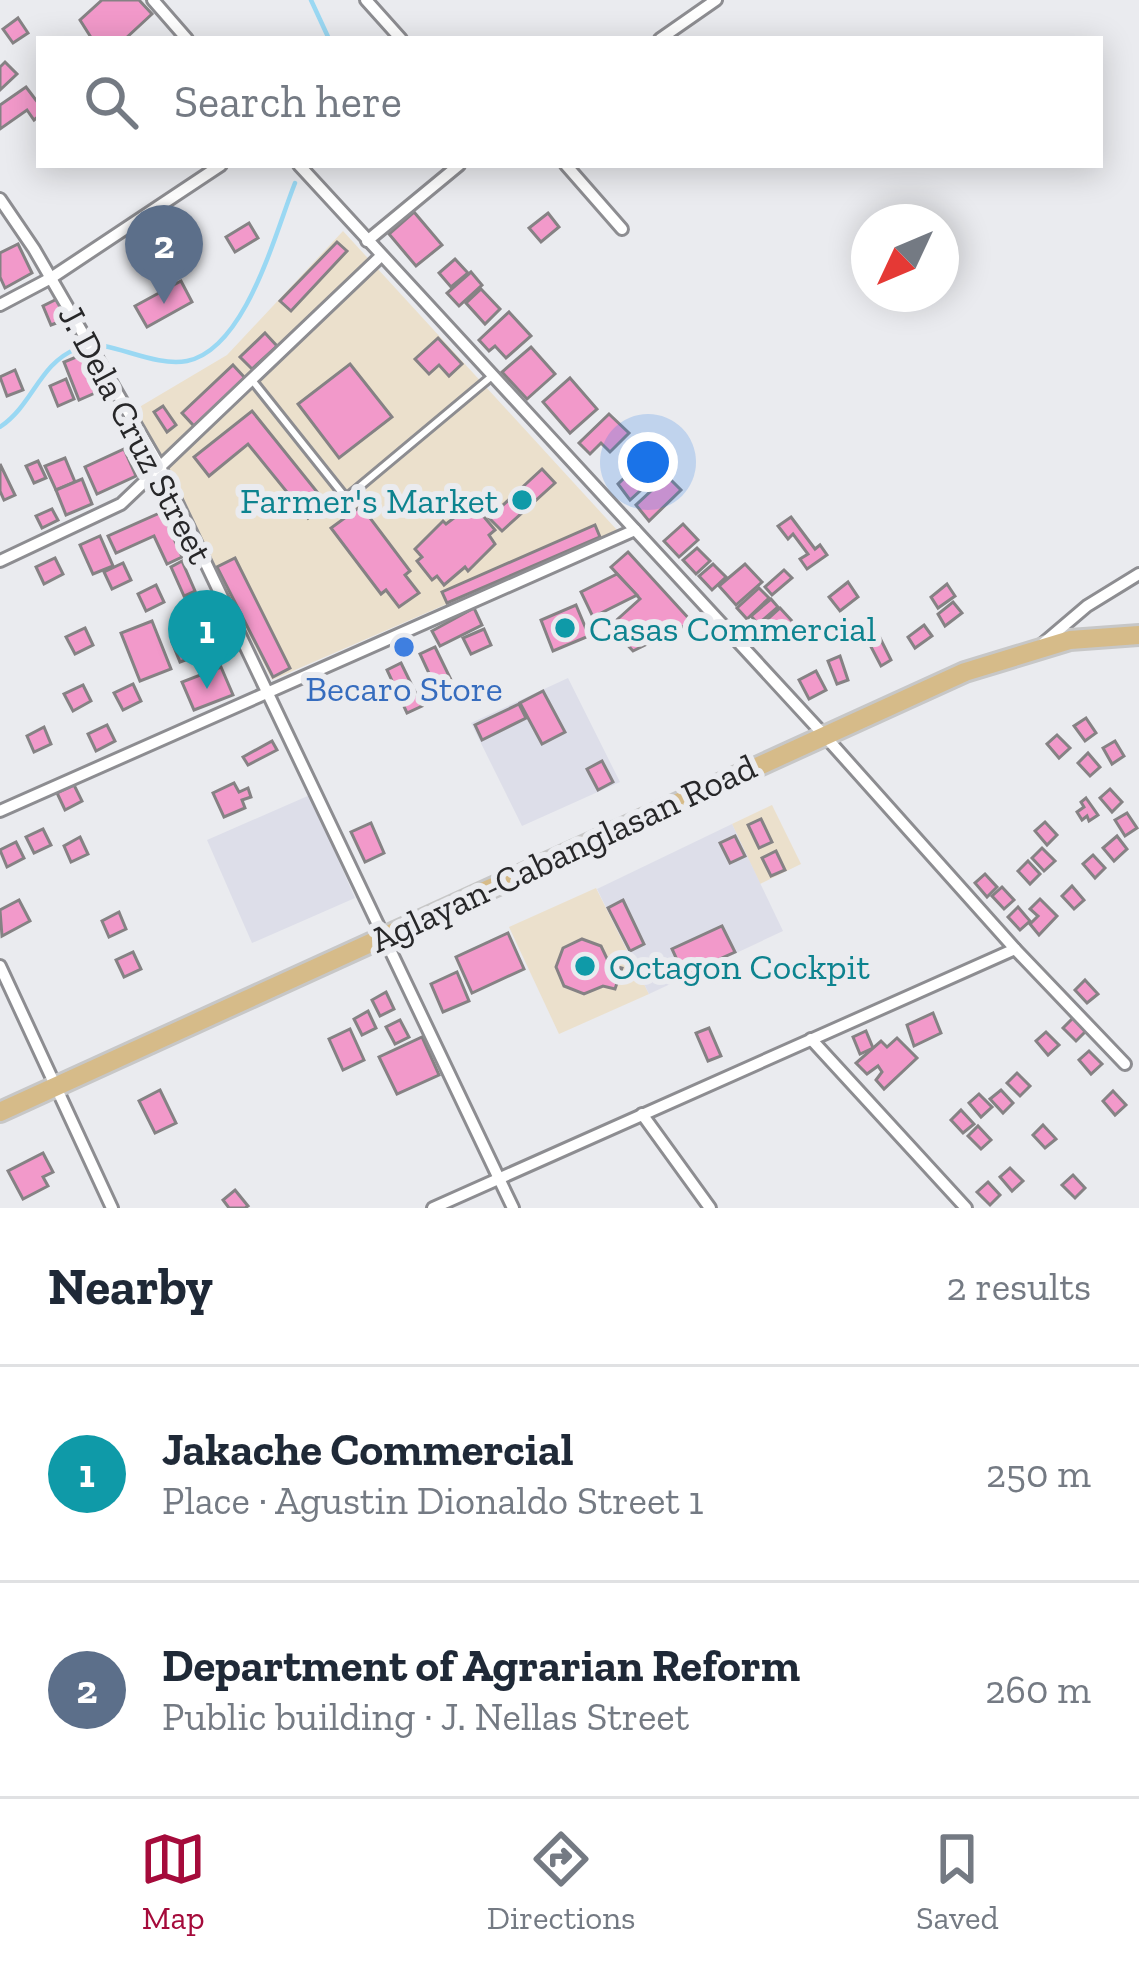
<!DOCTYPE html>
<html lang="en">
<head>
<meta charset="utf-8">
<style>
  body { margin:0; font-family:"Zilla Slab",serif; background:#f2f2f3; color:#1f2937 }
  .compass { position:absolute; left:851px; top:204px; width:108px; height:108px; border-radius:50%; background:#fff; box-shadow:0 6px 30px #0003; rotate:226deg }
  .you { position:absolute; left:648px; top:462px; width:42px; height:42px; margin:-30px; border:9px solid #fff; border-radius:50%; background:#1a73e8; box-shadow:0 0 0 18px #1a73e833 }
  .badge { display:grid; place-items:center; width:78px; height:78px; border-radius:50%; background:#a50b3b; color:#fff; font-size:39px; font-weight:700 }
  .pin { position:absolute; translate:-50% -99px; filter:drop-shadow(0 3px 6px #0008) }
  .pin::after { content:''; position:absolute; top:63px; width:42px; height:36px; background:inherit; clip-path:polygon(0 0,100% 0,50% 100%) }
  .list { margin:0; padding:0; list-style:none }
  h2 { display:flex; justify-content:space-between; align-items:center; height:156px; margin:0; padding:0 48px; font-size:51px }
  h2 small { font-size:39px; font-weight:400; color:#747a83 }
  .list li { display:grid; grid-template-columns:78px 1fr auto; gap:36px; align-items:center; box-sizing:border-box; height:216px; padding:0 48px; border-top:3px solid #e0e1e3 }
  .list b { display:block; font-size:45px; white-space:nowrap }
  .list p { margin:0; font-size:39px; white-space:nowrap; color:#747a83 }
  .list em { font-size:39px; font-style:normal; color:#747a83 }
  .icon { flex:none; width:66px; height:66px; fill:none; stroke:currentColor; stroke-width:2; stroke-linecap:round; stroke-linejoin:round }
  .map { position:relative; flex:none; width:1139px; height:1208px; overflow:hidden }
  .search { position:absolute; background:#fff; box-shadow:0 6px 30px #0003; left:36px; right:36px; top:36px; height:132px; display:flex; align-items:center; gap:30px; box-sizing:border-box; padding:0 42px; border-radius:0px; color:#747a83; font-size:45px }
  .sheet { height:588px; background:#fff }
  nav { display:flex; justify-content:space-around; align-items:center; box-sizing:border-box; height:168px; border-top:3px solid #e0e1e3; background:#fff; font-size:33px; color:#747a83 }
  nav a { display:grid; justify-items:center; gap:6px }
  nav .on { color:#a50b3b }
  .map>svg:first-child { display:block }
  .commercial { fill:#ebe0cc }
  .built { fill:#dddee9 }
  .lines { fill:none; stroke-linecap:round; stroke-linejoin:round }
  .stream { stroke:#9ad8f3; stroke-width:4.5 }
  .building { fill:#f299ca; stroke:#858284; stroke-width:3 }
  .lane-casing { stroke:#8d8d91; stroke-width:12 }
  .street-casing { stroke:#8d8d91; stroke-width:16 }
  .primary-casing { stroke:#c7c7c7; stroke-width:24 }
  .lane { stroke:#fff; stroke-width:6 }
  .street { stroke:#fff; stroke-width:10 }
  .primary { stroke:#d6bb89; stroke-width:18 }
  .culture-dot { fill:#0f9aa8; stroke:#eaebef; stroke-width:4.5 }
  .shop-dot { fill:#3f7fe0; stroke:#eaebef; stroke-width:4.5 }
  .labels { text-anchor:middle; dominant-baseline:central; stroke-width:12; stroke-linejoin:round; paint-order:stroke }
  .street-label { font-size:36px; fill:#272729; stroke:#eaebef }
  .culture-label { font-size:36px; fill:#0d838f; stroke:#eaebef; text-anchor:start }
  .shop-label { font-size:36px; fill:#366cbe; stroke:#eaebef }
</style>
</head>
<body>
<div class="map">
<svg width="1139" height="1208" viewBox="0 0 1139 1208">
  <rect width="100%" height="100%" fill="#eaebef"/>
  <g class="commercial">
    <polygon points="343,231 617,530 272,680 136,409 227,355"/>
    <polygon points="772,805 801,864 760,884 732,824"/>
    <polygon points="596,888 649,994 559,1034 509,927"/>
  </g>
  <g class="built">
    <polygon points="568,678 620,782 522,826 471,723"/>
    <polygon points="310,795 355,898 252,943 207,840"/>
    <polygon points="732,824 783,931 649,994 597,889"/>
  </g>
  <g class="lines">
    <g class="stream">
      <polyline points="311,0 329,39"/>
      <path d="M104,346C130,351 161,366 187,361C246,349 275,233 295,183"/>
      <path d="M0,427C33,405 39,364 76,349"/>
    </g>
  </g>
  <g class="building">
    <polygon points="102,0 139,0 152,14 125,39 92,39 80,20"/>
    <polygon points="18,18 28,33 13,43 3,29"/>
    <polygon points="5,62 17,74 0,90 0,67"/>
    <polygon points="26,87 39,104 39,116 34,120 27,110 0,129 0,105"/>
    <polygon points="414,212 442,245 416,266 389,234"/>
    <polygon points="548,213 559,227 541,242 529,228"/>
    <polygon points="249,223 258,238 235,252 226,237"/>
    <polygon points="337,242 347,251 291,311 280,301"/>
    <polygon points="18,244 32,273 5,288 0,277 0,253"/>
    <polygon points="455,259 468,273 451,287 439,273"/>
    <polygon points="471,272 482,285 459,306 447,293"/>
    <polygon points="181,281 192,302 147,327 135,306"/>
    <polygon points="481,289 500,309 485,324 466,303"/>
    <polygon points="59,298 67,319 51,325 43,306"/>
    <polygon points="509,312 531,336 506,358 495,346 489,351 479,340"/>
    <polygon points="265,333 277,346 252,369 240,357"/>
    <polygon points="438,338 462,364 449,376 439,365 429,374 415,359"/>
    <polygon points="531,347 555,374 527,399 502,372"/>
    <polygon points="81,355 95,393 79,400 64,362"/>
    <polygon points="350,364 392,417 339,458 298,404"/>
    <polygon points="233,365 245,378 194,426 182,413"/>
    <polygon points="15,370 23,390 7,396 0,377"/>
    <polygon points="570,378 597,409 570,433 543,402"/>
    <polygon points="66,379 74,399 58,406 50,386"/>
    <polygon points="163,406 176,425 167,432 154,412"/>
    <polygon points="252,411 326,503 308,518 248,444 209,476 194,457"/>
    <polygon points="609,414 629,433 610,452 601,443 590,454 579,443"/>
    <polygon points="124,449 136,476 97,494 85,467"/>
    <polygon points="648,455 663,470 630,500 618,484"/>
    <polygon points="65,458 75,482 56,490 45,466"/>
    <polygon points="38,461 46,478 34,483 26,466"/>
    <polygon points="0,464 15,495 4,500 0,491"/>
    <polygon points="542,469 555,483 502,531 489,518"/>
    <polygon points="667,476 681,490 649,521 636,505"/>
    <polygon points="82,479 92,504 66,515 56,490"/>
    <polygon points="361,506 410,571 405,575 419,593 399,607 386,590 381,594 331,528"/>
    <polygon points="467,508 473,516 480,512 495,530 489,535 495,544 468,571 465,567 444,585 437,576 432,580 417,561 422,557 415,549 443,521 446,524"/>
    <polygon points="52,509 58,520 42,528 36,516"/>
    <polygon points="162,512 182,557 167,564 154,536 116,553 108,536"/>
    <polygon points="791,517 815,549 820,545 827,555 807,569 800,559 808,554 793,534 788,539 778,526"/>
    <polygon points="683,524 698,540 679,557 664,541"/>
    <polygon points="595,525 600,537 447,603 442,592"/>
    <polygon points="100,536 113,566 93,574 80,545"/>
    <polygon points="697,548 710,561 696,574 683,560"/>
    <polygon points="628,552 692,622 633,651 610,626 640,599 611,567"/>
    <polygon points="55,558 63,574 44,584 36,567"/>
    <polygon points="235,558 290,668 273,677 217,567"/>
    <polygon points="182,561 195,591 184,596 171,567"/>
    <polygon points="123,563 131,580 112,589 104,572"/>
    <polygon points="713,564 726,577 712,590 699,576"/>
    <polygon points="745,564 762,582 736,605 719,586"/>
    <polygon points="784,570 792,578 772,595 765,587"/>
    <polygon points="617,574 637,595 593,617 581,592"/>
    <polygon points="848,582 858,597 840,611 829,597"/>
    <polygon points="947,584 955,596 938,608 931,597"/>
    <polygon points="156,585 164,602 146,611 138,594"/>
    <polygon points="759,588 769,598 747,619 737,608"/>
    <polygon points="771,599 778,607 758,624 751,616"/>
    <polygon points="953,602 962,613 945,626 938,614"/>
    <polygon points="576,605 589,636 553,651 541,620"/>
    <polygon points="474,608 482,625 440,646 432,631"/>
    <polygon points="780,608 793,622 773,639 760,626"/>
    <polygon points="152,621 171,669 140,681 121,633"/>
    <polygon points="219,624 226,645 180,662 172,642"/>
    <polygon points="924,625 932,636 915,648 908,637"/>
    <polygon points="85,628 93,645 75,654 66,637"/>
    <polygon points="484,629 491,645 471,654 463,638"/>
    <polygon points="880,638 891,660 881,666 869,643"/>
    <polygon points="435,647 456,690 440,697 420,654"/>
    <polygon points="840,656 848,680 837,684 828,661"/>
    <polygon points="401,663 422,706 407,713 387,670"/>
    <polygon points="221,667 233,695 194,710 182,682"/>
    <polygon points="816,671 826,690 809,699 799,680"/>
    <polygon points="133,684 141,701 123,710 114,693"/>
    <polygon points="83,685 91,701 73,711 64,694"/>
    <polygon points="543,691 565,732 542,744 520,703"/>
    <polygon points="519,704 526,718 482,740 475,725"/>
    <polygon points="1086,718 1096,733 1085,741 1074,726"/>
    <polygon points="107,725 115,741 96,751 88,734"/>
    <polygon points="44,727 51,744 34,752 27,736"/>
    <polygon points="1057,735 1070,748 1059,758 1047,744"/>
    <polygon points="272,741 277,750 248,765 243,757"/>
    <polygon points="1115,741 1124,756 1112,764 1103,748"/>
    <polygon points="1088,753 1100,767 1090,776 1078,763"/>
    <polygon points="602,761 613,782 598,790 587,769"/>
    <polygon points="234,783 239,792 248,788 251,797 242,800 245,808 224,817 213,793"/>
    <polygon points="74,785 82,801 65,810 57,793"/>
    <polygon points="1110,789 1122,802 1112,812 1100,798"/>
    <polygon points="1086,798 1098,815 1089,821 1087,816 1082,820 1077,812 1084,807 1081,802"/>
    <polygon points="1127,813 1137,828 1125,836 1115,820"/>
    <polygon points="761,819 772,842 759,848 748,825"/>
    <polygon points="1045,822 1057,835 1047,845 1035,831"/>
    <polygon points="371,823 384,853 365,862 351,832"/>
    <polygon points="43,829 51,845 34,853 26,837"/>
    <polygon points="735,836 745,856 730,863 720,843"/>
    <polygon points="1117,836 1127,849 1114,861 1103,848"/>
    <polygon points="80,837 88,854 71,862 64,846"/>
    <polygon points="16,842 24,858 7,867 0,850"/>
    <polygon points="1042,848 1055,861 1044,871 1032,858"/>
    <polygon points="776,851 785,870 771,876 762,858"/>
    <polygon points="1093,855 1105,868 1095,878 1083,864"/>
    <polygon points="1028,861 1040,874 1030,884 1018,871"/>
    <polygon points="985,874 997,887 987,897 975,883"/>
    <polygon points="1072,886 1084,900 1074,909 1062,896"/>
    <polygon points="1002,887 1014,900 1004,909 992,896"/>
    <polygon points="1040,899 1057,916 1039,935 1030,924 1038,916 1030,909"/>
    <polygon points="19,900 30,921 2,936 0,910"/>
    <polygon points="623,900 644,944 630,951 608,908"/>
    <polygon points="1018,907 1030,921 1020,930 1008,917"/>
    <polygon points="119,912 126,929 109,937 102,921"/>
    <polygon points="722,926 735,952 684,975 672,949"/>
    <polygon points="508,933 524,969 472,993 456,957"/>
    <polygon points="582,939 601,946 610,965 622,968 615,989 603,986 584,994 564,986 556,967 563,948"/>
    <polygon points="133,952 141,969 124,977 116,960"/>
    <polygon points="457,972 469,1001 443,1012 431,984"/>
    <polygon points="1085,980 1098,994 1087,1003 1075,990"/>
    <polygon points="386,992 394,1009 380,1016 372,1000"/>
    <polygon points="368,1011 376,1028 362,1035 354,1019"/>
    <polygon points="933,1013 941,1033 914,1046 907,1025"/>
    <polygon points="1073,1018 1086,1031 1076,1041 1063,1028"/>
    <polygon points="400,1020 409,1037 395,1044 386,1027"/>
    <polygon points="709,1028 721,1056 708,1061 696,1033"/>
    <polygon points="350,1029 364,1060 343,1070 329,1039"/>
    <polygon points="866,1031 873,1048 860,1054 853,1037"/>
    <polygon points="1046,1032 1059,1045 1048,1055 1036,1041"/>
    <polygon points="422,1037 439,1075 397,1094 379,1057"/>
    <polygon points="897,1038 917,1058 884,1089 876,1080 882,1072 878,1066 867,1074 856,1063 881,1041 887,1047"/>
    <polygon points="1089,1051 1102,1064 1091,1074 1079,1060"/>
    <polygon points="1017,1073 1030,1086 1020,1096 1007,1083"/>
    <polygon points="160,1090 176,1123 155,1133 139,1101"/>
    <polygon points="1001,1090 1013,1103 1003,1113 990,1099"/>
    <polygon points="1113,1091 1126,1105 1115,1115 1103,1101"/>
    <polygon points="979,1094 992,1107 981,1117 969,1103"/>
    <polygon points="961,1110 974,1124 963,1133 951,1120"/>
    <polygon points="1043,1125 1056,1139 1045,1148 1033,1135"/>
    <polygon points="978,1126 991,1140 981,1149 968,1136"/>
    <polygon points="43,1153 53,1172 43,1177 48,1186 23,1199 8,1171"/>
    <polygon points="1010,1168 1023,1181 1012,1191 1000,1177"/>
    <polygon points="1073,1175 1085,1188 1075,1198 1062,1185"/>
    <polygon points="988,1182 1000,1195 990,1205 977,1192"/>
    <polygon points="235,1190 248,1206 245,1208 229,1208 223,1200"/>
  </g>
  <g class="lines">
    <g class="lane-casing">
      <polyline id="lane" points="252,380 346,498 492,376"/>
    </g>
    <g class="street-casing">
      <g id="street">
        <polyline points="153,0 187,39"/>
        <polyline points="366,0 401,39"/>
        <polyline points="660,39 716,0"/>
        <polyline points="299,165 823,734 1015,949 1125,1064"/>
        <polyline points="566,165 622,229"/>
        <polyline points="0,199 34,249 160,467 513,1208"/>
        <polyline points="367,241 459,165"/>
        <polyline points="0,305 51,278 221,165"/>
        <polyline points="0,561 121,504 381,256"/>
        <polyline points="1040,646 1087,606 1139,574"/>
        <polyline points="0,811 635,530"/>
        <polyline points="0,966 112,1208"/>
        <polyline points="811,1039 966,1208"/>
        <polyline points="642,1114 710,1208"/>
        <polyline points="433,1208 1015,949"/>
      </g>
    </g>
    <g class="primary-casing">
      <polyline id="primary" points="0,1112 965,672 1070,640 1139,635"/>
    </g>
    <use href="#lane" class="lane"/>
    <use href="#street" class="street"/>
    <use href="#primary" class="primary"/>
  </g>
  <g class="culture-dot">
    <circle cx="522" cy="500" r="12"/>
    <circle cx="565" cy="628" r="12"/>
    <circle cx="585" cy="966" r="12"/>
  </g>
  <circle class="shop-dot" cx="404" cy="647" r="12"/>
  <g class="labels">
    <g class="street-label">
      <text transform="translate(136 434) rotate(62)">J. Dela Cruz Street</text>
      <text transform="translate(563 853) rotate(-25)">Aglayan-Cabanglasan Road</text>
    </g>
    <g class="culture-label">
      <text x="498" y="500" text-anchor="end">Farmer's Market</text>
      <text x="589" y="628">Casas Commercial</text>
      <text x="609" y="966">Octagon Cockpit</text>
    </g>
    <g class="shop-label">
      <text x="404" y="688">Becaro Store</text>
    </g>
  </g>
</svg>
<svg class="compass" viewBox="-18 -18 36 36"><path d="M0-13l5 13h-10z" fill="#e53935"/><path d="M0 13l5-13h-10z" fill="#747a83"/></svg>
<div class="you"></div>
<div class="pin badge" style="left:207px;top:689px;background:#0f9aa8">1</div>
<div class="pin badge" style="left:164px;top:304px;background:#5c6f8a">2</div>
<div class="search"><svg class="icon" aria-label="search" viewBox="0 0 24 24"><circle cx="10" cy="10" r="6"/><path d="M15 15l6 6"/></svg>Search here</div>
</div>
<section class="sheet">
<h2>Nearby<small>2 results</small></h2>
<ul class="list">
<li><span class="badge" style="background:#0f9aa8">1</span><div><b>Jakache Commercial</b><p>Place · Agustin Dionaldo Street 1</p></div><em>250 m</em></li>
<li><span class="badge" style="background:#5c6f8a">2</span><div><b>Department of Agrarian Reform</b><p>Public building · J. Nellas Street</p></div><em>260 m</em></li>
</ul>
</section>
<nav>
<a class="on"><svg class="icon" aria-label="map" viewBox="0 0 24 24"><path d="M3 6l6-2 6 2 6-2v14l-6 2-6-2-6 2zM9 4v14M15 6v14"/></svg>Map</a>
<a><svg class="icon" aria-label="directions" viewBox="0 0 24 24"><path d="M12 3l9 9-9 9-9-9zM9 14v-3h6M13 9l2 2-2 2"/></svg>Directions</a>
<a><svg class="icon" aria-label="saved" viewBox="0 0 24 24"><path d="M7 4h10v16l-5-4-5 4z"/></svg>Saved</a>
</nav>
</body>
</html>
